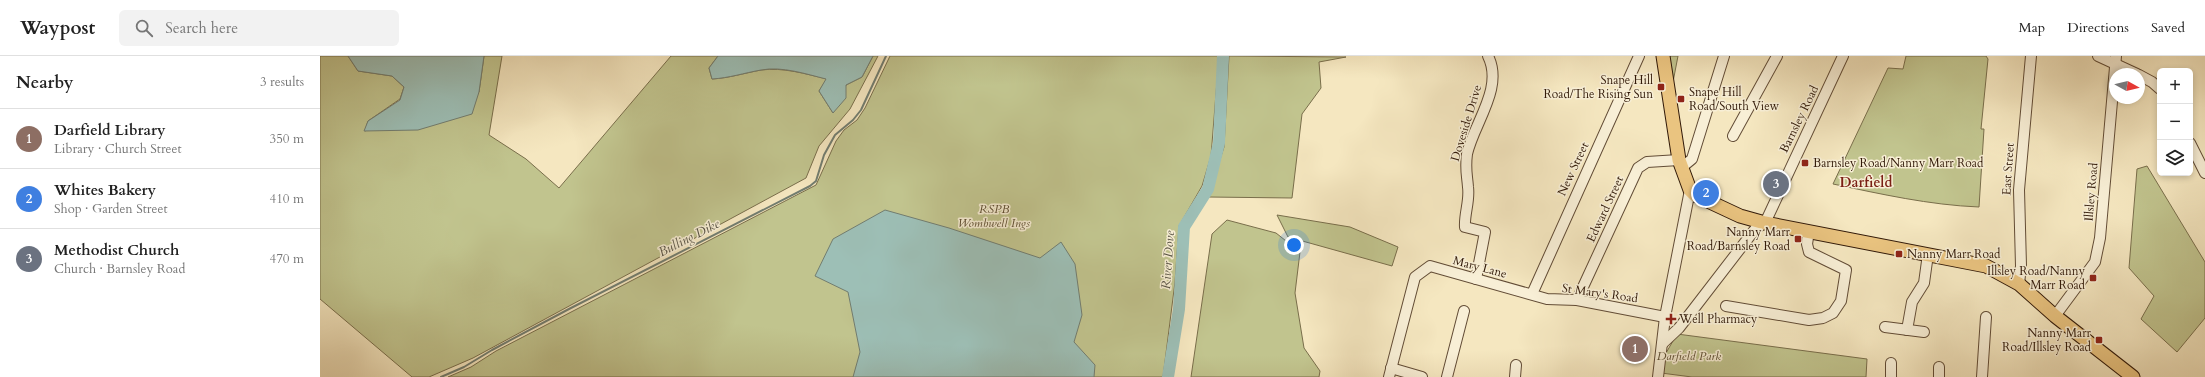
<!DOCTYPE html>
<html lang="en">
<head>
<meta charset="utf-8">
<style>
  body { margin:0; font-family:Cardo,serif; background:#f2f2f2; color:#222 }
  .controls { position:absolute; right:12px; top:12px; display:grid; overflow:hidden; border-radius:6px; box-shadow:0 2px 6px #0003 }
  .controls button { width:36px; height:36px; display:grid; place-items:center; padding:0; border:0; border-bottom:1px solid #e0e0e0; background:#fff; color:#222; font:20px sans-serif }
  .compass { position:absolute; left:1789px; top:12px; width:36px; height:36px; border-radius:50%; background:#fff; box-shadow:0 2px 6px #0003; rotate:98deg }
  .you { position:absolute; left:974px; top:189px; width:14px; height:14px; margin:-10px; border:3px solid #fff; border-radius:50%; background:#1a73e8; box-shadow:0 0 0 6px #1a73e833 }
  .badge { display:grid; place-items:center; width:26px; height:26px; border-radius:50%; background:#8f2418; color:#fff; font-size:13px; font-weight:700 }
  .pin { position:absolute; translate:-50% -50%; border:2px solid #fff; box-shadow:0 1px 4px #0006 }
  .list { margin:0; padding:0; list-style:none }
  h2 { display:flex; justify-content:space-between; align-items:center; height:52px; margin:0; padding:0 16px; font-size:17px }
  h2 small { font-size:13px; font-weight:400; color:#767676 }
  .list li { display:grid; grid-template-columns:26px 1fr auto; gap:12px; align-items:center; box-sizing:border-box; height:60px; padding:0 16px; border-top:1px solid #e0e0e0 }
  .list b { display:block; font-size:15px; white-space:nowrap }
  .list p { margin:0; font-size:13px; white-space:nowrap; color:#767676 }
  .list em { font-size:13px; font-style:normal; color:#767676 }
  .icon { flex:none; width:22px; height:22px; fill:none; stroke:currentColor; stroke-width:2; stroke-linecap:round; stroke-linejoin:round }
  .map { position:relative; flex:none; width:1885px; height:321px; overflow:hidden }
  header { display:flex; align-items:center; gap:24px; box-sizing:border-box; height:56px; padding:0 20px; background:#fff; border-bottom:1px solid #e0e0e0 }
  header strong { font-size:19px }
  nav { display:flex; gap:22px; margin-inline-start:auto; font-size:14px }
  .search { width:280px; height:36px; background:#f2f2f2; display:flex; align-items:center; gap:10px; box-sizing:border-box; padding:0 14px; border-radius:6px; color:#767676; font-size:15px }
  main { display:flex }
  aside { flex:1; background:#fff }
  .map>svg:first-child { display:block }
  .green { fill:#c1c48e; stroke:#796e4b }
  .water { fill:#9dbfb6; stroke:#727d70 }
  .lines { fill:none; stroke-linecap:round; stroke-linejoin:round }
  .stream { stroke:#727d70; stroke-width:2 }
  .river { stroke:#9dbfb6; stroke-width:12 }
  .minor-casing { stroke:#624c36; stroke-width:12 }
  .major-casing { stroke:#311908; stroke-width:15 }
  .minor { stroke:#f8efd6; stroke-width:10 }
  .major { stroke:#eac480; stroke-width:13 }
  .poi-dot { fill:#8f2418; stroke:#f8efd6; stroke-width:1.5 }
  .labels { text-anchor:middle; dominant-baseline:central; stroke-width:3; stroke-linejoin:round; paint-order:stroke }
  .poi-label { font-size:12px; fill:#311908; stroke:#f8efd6; text-anchor:end }
  .street-label { font-size:12px; fill:#311908; stroke:#f8efd6 }
  .park-label { font-size:12px; font-style:italic; fill:#5c4c30; stroke:#f8efd6 }
  .water-label { font-size:13px; font-style:italic; fill:#575345; stroke:#f8efd6 }
  .quarter-label { font-size:14px; font-weight:bold; fill:#7a1f14; stroke:#f8efd6 }
</style>
</head>
<body>
<header>
<strong>Waypost</strong>
<div class="search"><svg class="icon" aria-label="search" viewBox="0 0 24 24"><circle cx="10" cy="10" r="6"/><path d="M15 15l6 6"/></svg>Search here</div>
<nav><a>Map</a><a>Directions</a><a>Saved</a></nav>
</header>
<main>
<aside>
<h2>Nearby<small>3 results</small></h2>
<ul class="list">
<li><span class="badge" style="background:#8d6e63">1</span><div><b>Darfield Library</b><p>Library · Church Street</p></div><em>350 m</em></li>
<li><span class="badge" style="background:#3f7fe0">2</span><div><b>Whites Bakery</b><p>Shop · Garden Street</p></div><em>410 m</em></li>
<li><span class="badge" style="background:#6b7280">3</span><div><b>Methodist Church</b><p>Church · Barnsley Road</p></div><em>470 m</em></li>
</ul>
</aside>
<div class="map">
<svg width="1885" height="321" viewBox="0 0 1885 321">
  <rect width="100%" height="100%" fill="#f5e7c0"/>
  <filter id="stains"><feTurbulence type="fractalNoise" baseFrequency=".005" numOctaves="4"/><feColorMatrix values="0 0 0 0 .2 0 0 0 0 .09 0 0 0 0 .02 0 0 0 .5 -.17"/></filter>
  <radialGradient id="worn" r=".72"><stop offset=".6" stop-color="#630" stop-opacity="0"/><stop offset="1" stop-color="#630" stop-opacity=".3"/></radialGradient>
  <g class="green">
    <path d="M0,0H28L38,15L72,20L84,31L80,43L48,65L45,75L159,36L164,0H182L169,79L206,103L239,132L351,0H398L389,12L392,23C409,22 425,17 441,14C463,11 486,18 507,23L499,35L513,57L526,29L542,21L553,0H558L530,53L499,90L486,122L153,302L109,321H92L0,243Z"/>
    <polygon points="570,0 899,0 891,100 882,130 859,170 855,226 843,321 128,321 151,311 176,295 496,129 516,85 524,74 537,64 545,52"/>
    <polygon points="909,0 1026,1 999,6 1001,32 982,58 972,142 888,141 904,91"/>
    <polygon points="1347,0 1358,0 1353,26"/>
    <path d="M1586,0H1666L1668,3L1661,73H1664L1659,151C1609,149 1561,138 1513,128L1568,12L1583,13Z"/>
    <polygon points="1827,110 1885,206 1885,262 1857,296 1821,263 1834,240 1809,212 1817,113"/>
    <polygon points="957,159 1030,171 1078,191 1072,210 968,181"/>
    <polygon points="907,164 956,177 980,196 975,237 984,292 1000,315 999,321 871,321 892,178"/>
    <polygon points="1357,278 1547,303 1546,321 1372,321 1341,317 1346,297"/>
  </g>
  <g class="water">
    <polygon points="28,0 164,0 159,36 152,58 98,74 44,75 48,65 80,44 84,31 72,20 38,15"/>
    <path d="M398,0H553L542,21L526,29V42L513,57L499,35L506,23C486,18 462,10 441,14C424,17 409,22 392,23L389,12Z"/>
    <polygon points="565,154 629,172 720,202 741,186 755,208 762,259 754,286 775,309 774,321 533,321 540,296 528,236 495,220 513,183"/>
  </g>
  <g class="lines">
    <polyline class="stream" points="121,321 144,311 172,294 249,253 490,130 496,125 504,99 515,79 533,64 541,54 566,0"/>
    <polyline class="river" points="848,321 859,253 864,171 888,133 899,87 903,0"/>
    <g class="minor-casing">
      <g id="minor">
        <polyline points="1778,0 1817,18"/>
        <polyline points="1819,19 1832,26 1840,33"/>
        <polyline points="1413,80 1457,0"/>
        <polyline points="1870,87 1885,117"/>
        <polyline points="1361,112 1372,103 1404,0"/>
        <path d="M1156,223L1165,176L1145,171C1144,158 1150,145 1148,131C1147,118 1145,113 1147,98C1154,67 1184,32 1168,0"/>
        <polyline points="1699,228 1701,210 1699,134 1711,0"/>
        <polyline points="1212,238 1319,0"/>
        <polyline points="1257,244 1318,112 1327,106 1359,104"/>
        <polyline points="1406,250 1489,264 1503,262 1513,257 1521,245 1526,214 1489,196 1487,188 1489,175"/>
        <polyline points="1735,260 1775,206 1780,182 1796,0"/>
        <polyline points="1565,271 1604,276"/>
        <polyline points="1587,274 1592,246 1604,227 1608,198"/>
        <polyline points="1342,288 1359,272 1436,172 1445,167 1523,0"/>
        <polyline points="1571,307 1571,321"/>
        <polyline points="1071,312 1102,321"/>
        <polyline points="1069,321 1095,221 1110,210 1227,243 1257,244 1345,261"/>
        <polyline points="1127,321 1144,255"/>
        <polyline points="1195,321 1196,309"/>
        <polyline points="1338,321 1345,261 1370,134"/>
        <polyline points="1619,321 1619,311"/>
        <polyline points="1662,321 1666,261"/>
      </g>
    </g>
    <g class="major-casing">
      <polyline id="major" points="1343,0 1359,104 1370,134 1375,139 1420,160 1445,167 1666,210 1699,228 1735,260 1813,321"/>
    </g>
    <use href="#minor" class="minor"/>
    <use href="#major" class="major"/>
  </g>
  <g class="poi-dot">
    <rect x="1337" y="27" width="8" height="8" rx="2"/>
    <rect x="1357" y="39" width="8" height="8" rx="2"/>
    <rect x="1481" y="103" width="8" height="8" rx="2"/>
    <rect x="1474" y="179" width="8" height="8" rx="2"/>
    <rect x="1575" y="194" width="8" height="8" rx="2"/>
    <rect x="1769" y="218" width="8" height="8" rx="2"/>
    <path d="M1349 257h4v4h4v4h-4v4h-4v-4h-4v-4h4z"/>
    <rect x="1775" y="280" width="8" height="8" rx="2"/>
  </g>
  <g class="labels">
    <g class="poi-label">
      <text x="1333" y="24">Snape Hill<tspan x="1333" dy="14">Road/The Rising Sun</tspan></text>
      <text x="1369" y="36" text-anchor="start">Snape Hill<tspan x="1369" dy="14">Road/South View</tspan></text>
      <text x="1493" y="107" text-anchor="start">Barnsley Road/Nanny Marr Road</text>
      <text x="1470" y="176">Nanny Marr<tspan x="1470" dy="14">Road/Barnsley Road</tspan></text>
      <text x="1587" y="198" text-anchor="start">Nanny Marr Road</text>
      <text x="1765" y="215">Illsley Road/Nanny<tspan x="1765" dy="14">Marr Road</tspan></text>
      <text x="1359" y="263" text-anchor="start">Well Pharmacy</text>
      <text x="1771" y="277">Nanny Marr<tspan x="1771" dy="14">Road/Illsley Road</tspan></text>
    </g>
    <g class="street-label">
      <text transform="translate(1479 63) rotate(-64)">Barnsley Road</text>
      <text transform="translate(1146 67) rotate(-73)">Doveside Drive</text>
      <text transform="translate(1253 113) rotate(-65)">New Street</text>
      <text transform="translate(1688 113) rotate(-86)">East Street</text>
      <text transform="translate(1771 136) rotate(-85)">Illsley Road</text>
      <text transform="translate(1285 153) rotate(-65)">Edward Street</text>
      <text transform="translate(1160 211) rotate(15)">Mary Lane</text>
      <text transform="translate(1280 237) rotate(8)">St Mary's Road</text>
    </g>
    <g class="park-label">
      <text x="674" y="153">RSPB<tspan x="674" dy="14">Wombwell Ings</tspan></text>
      <text x="1369" y="300">Darfield Park</text>
    </g>
    <g class="water-label">
      <text transform="translate(369 182) rotate(-27)">Bulling Dike</text>
      <text transform="translate(848 204) rotate(-86)">River Dove</text>
    </g>
    <g class="quarter-label">
      <text x="1546" y="126">Darfield</text>
    </g>
  </g>
  <rect width="100%" height="100%" filter="url(#stains)"/>
  <rect width="100%" height="100%" fill="url(#worn)"/>
</svg>
<div class="controls">
<button>+</button>
<button>−</button>
<button><svg class="icon" aria-label="layers" viewBox="0 0 24 24"><path d="M12 4l9 5-9 5-9-5zM3 14l9 5 9-5"/></svg></button>
</div>
<svg class="compass" viewBox="-18 -18 36 36"><path d="M0-13l5 13h-10z" fill="#e53935"/><path d="M0 13l5-13h-10z" fill="#767676"/></svg>
<div class="you"></div>
<div class="pin badge" style="left:1315px;top:293px;background:#8d6e63">1</div>
<div class="pin badge" style="left:1386px;top:137px;background:#3f7fe0">2</div>
<div class="pin badge" style="left:1456px;top:128px;background:#6b7280">3</div>
</div>
</main>
</body>
</html>
